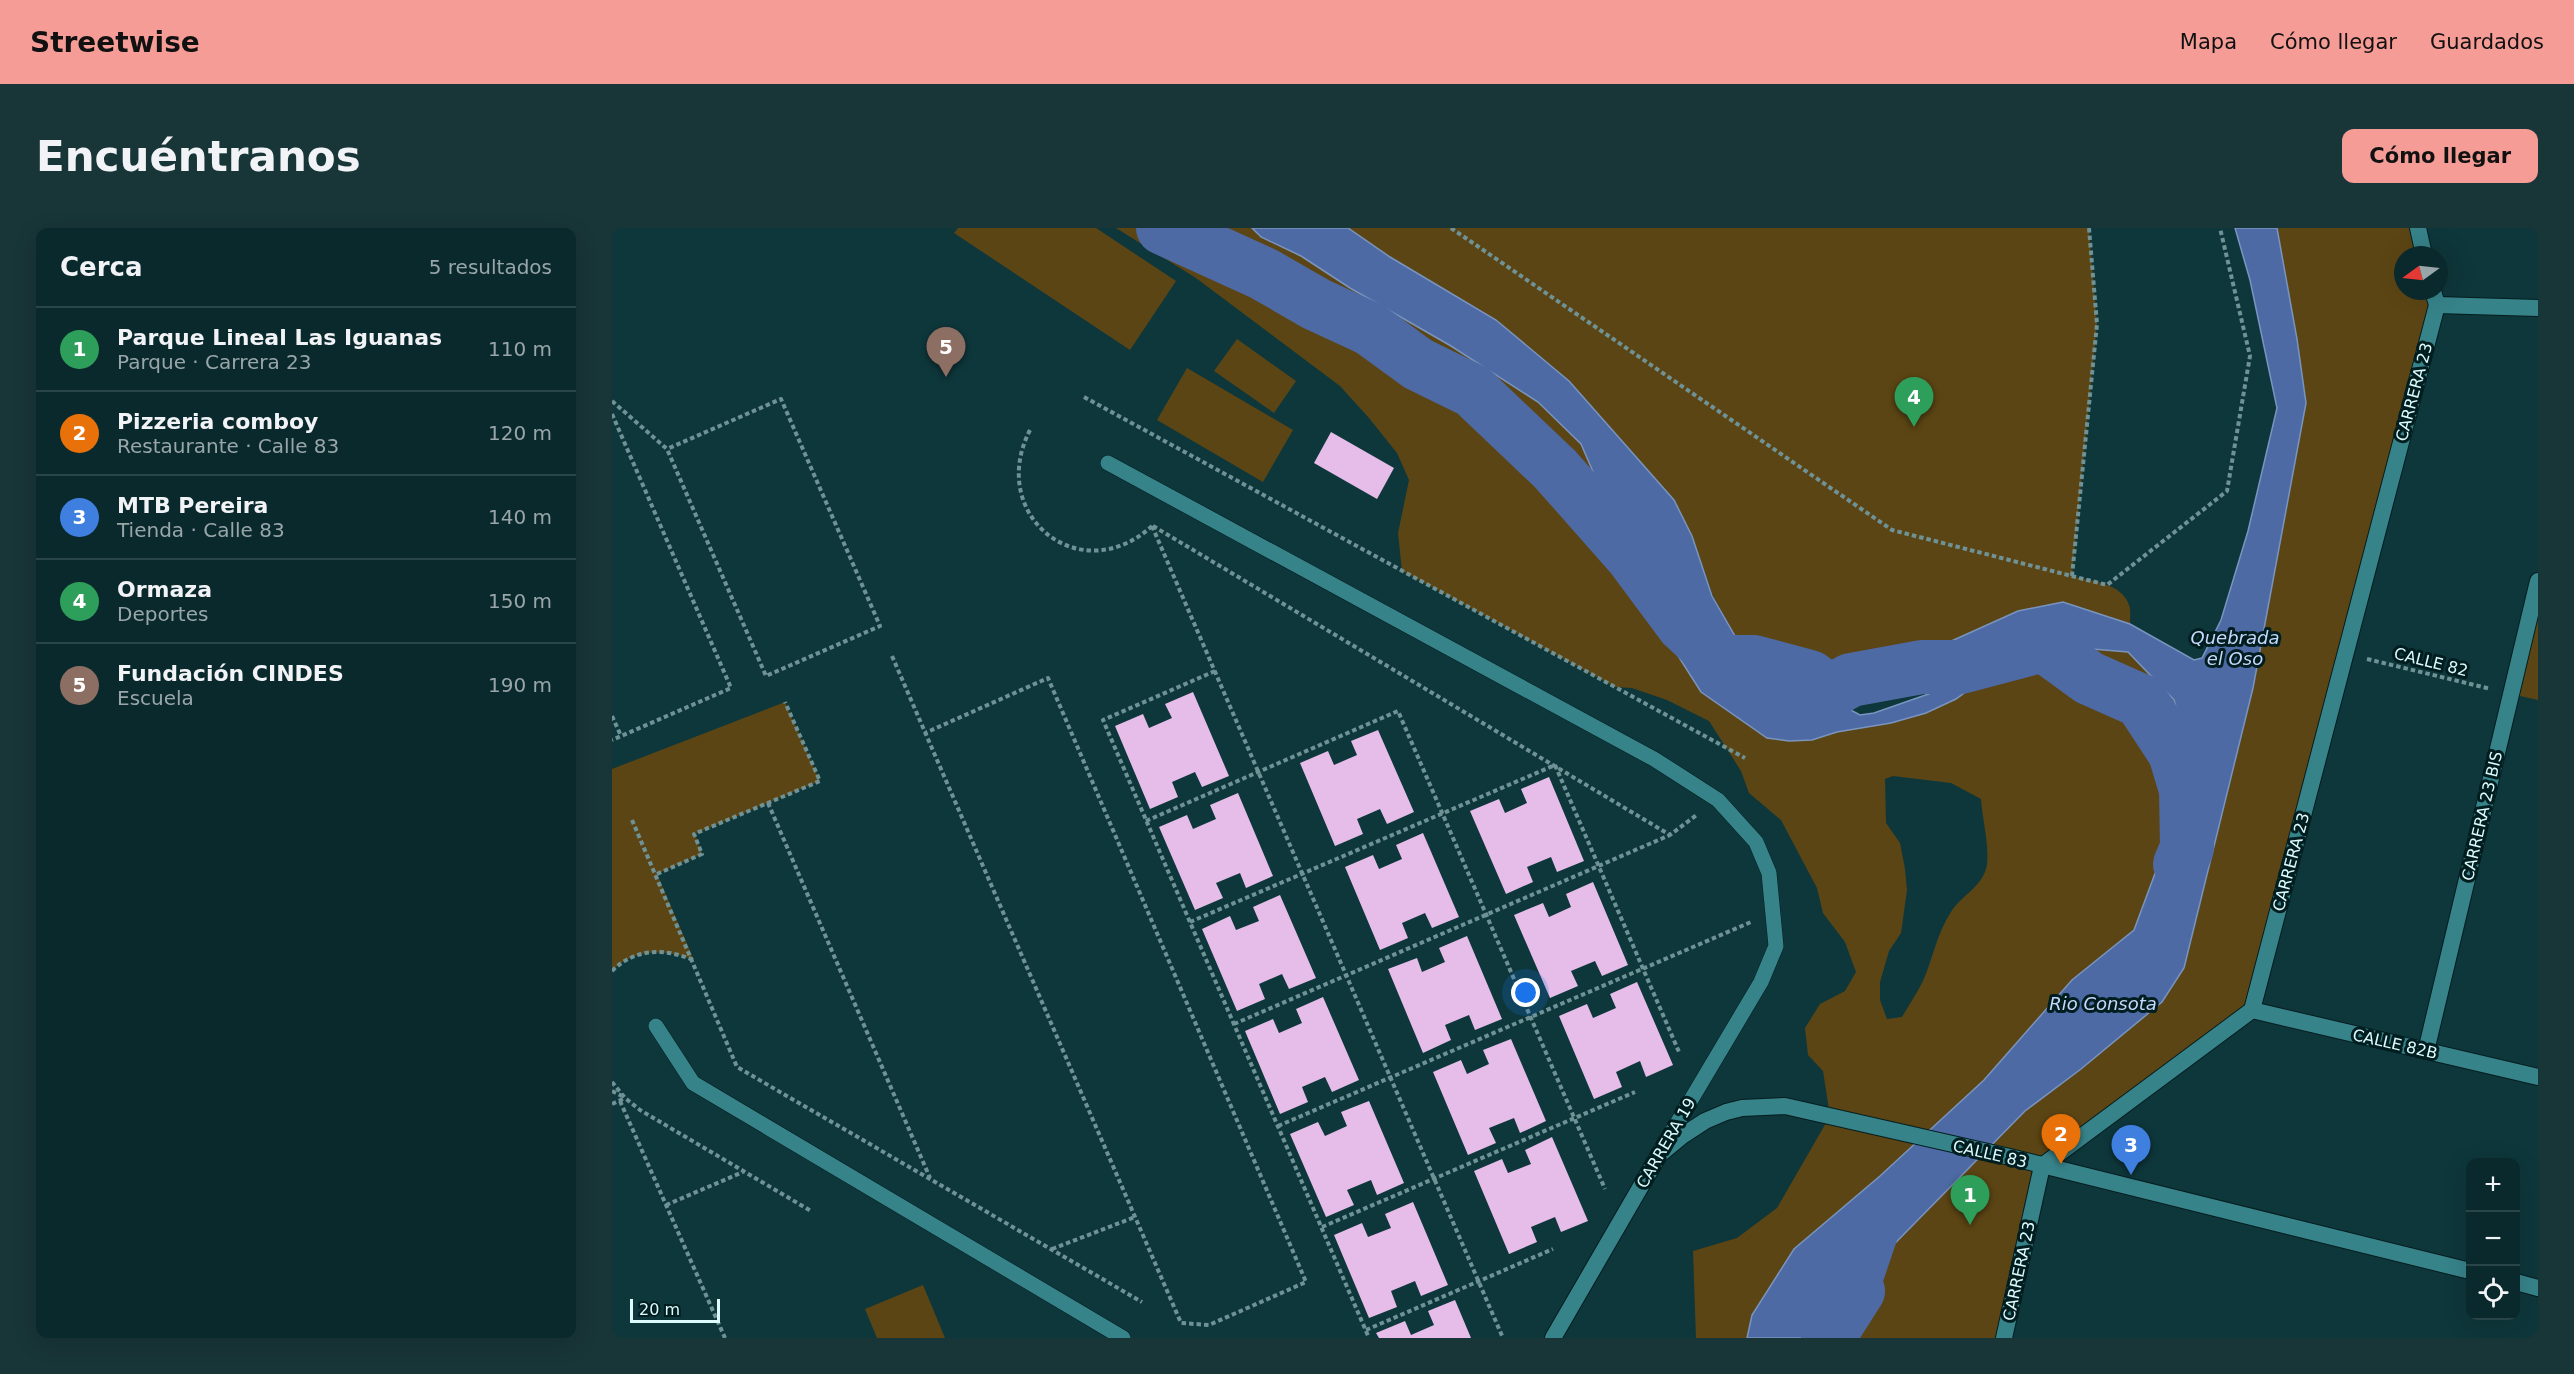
<!DOCTYPE html>
<html lang="es">
<head>
<meta charset="utf-8">
<style>
  body { margin:0; font-family:"DejaVu Sans",sans-serif; background:#183538; color:#f1f3f6 }
  .controls { position:absolute; right:18px; bottom:18px; display:grid; overflow:hidden; border-radius:12px; box-shadow:0 6px 24px #0002 }
  .controls button { width:54px; height:54px; display:grid; place-items:center; padding:0; border:0; border-bottom:2px solid #2a4548; background:#0a292c; color:#f1f3f6; font:30px sans-serif }
  .compass { position:absolute; left:1782px; top:18px; width:54px; height:54px; border-radius:50%; background:#0a292c; box-shadow:0 6px 24px #0002; rotate:255deg }
  .scale { position:absolute; left:18px; bottom:15px; width:90px; box-sizing:border-box; padding-left:6px; border:3px solid #ddfafd; border-top:0; font-size:16px; line-height:21px; white-space:nowrap; color:#ddfafd; -webkit-text-stroke:4px #001d20; paint-order:stroke }
  .you { position:absolute; left:914px; top:765px; width:21px; height:21px; margin:-15px; border:4px solid #fff; border-radius:50%; background:#1a73e8; box-shadow:0 0 0 9px #1a73e833 }
  .badge { display:grid; place-items:center; width:39px; height:39px; border-radius:50%; background:#f59c96; color:#fff; font-size:20px; font-weight:700 }
  .pin { position:absolute; translate:-50% -50px; filter:drop-shadow(0 2px 3px #0008) }
  .pin::after { content:''; position:absolute; top:32px; width:21px; height:18px; background:inherit; clip-path:polygon(0 0,100% 0,50% 100%) }
  .list { margin:0; padding:0; list-style:none }
  h2 { display:flex; justify-content:space-between; align-items:center; height:78px; margin:0; padding:0 24px; font-size:26px }
  h2 small { font-size:20px; font-weight:400; color:#99a6a9 }
  .list li { display:grid; grid-template-columns:39px 1fr auto; gap:18px; align-items:center; box-sizing:border-box; height:84px; padding:0 24px; border-top:2px solid #2a4548 }
  .list b { display:block; font-size:22px; white-space:nowrap }
  .list p { margin:0; font-size:20px; white-space:nowrap; color:#99a6a9 }
  .list em { font-size:20px; font-style:normal; color:#99a6a9 }
  .icon { flex:none; width:33px; height:33px; fill:none; stroke:currentColor; stroke-width:2; stroke-linecap:round; stroke-linejoin:round }
  .map { position:relative; flex:none; width:1926px; height:1110px; overflow:hidden; border-radius:12px }
  header { display:flex; align-items:center; gap:36px; box-sizing:border-box; height:84px; padding:0 30px; background:#f59c96; color:#111 }
  header strong { font-size:28px }
  nav { display:flex; gap:33px; margin-inline-start:auto; font-size:21px }
  .intro { display:flex; align-items:center; justify-content:space-between; box-sizing:border-box; height:144px; padding:0 36px }
  h1 { margin:0; font-size:42px }
  .button { padding:15px 27px; border-radius:12px; background:#f59c96; color:#111; font-size:21px; font-weight:700 }
  main { display:flex; gap:36px; padding:0 36px }
  aside { flex:1; background:#0a292c; border-radius:12px; box-shadow:0 6px 24px #0002 }
  .map>svg:first-child { display:block }
  .green { fill:#5c4514; fill-rule:evenodd }
  .water { fill:#4e6aa4; stroke:#7995bf; stroke-width:1.5; fill-rule:evenodd }
  .lines { fill:none; stroke-linecap:round; stroke-linejoin:round }
  .river { stroke:#4e6aa4; stroke-width:54 }
  .building { fill:#e6bde9 }
  .service-casing { stroke:#051d1f; stroke-width:16 }
  .minor-casing { stroke:#051d1f; stroke-width:18 }
  .tertiary-casing { stroke:#051d1f; stroke-width:18 }
  .path { stroke:#6f9296; stroke-width:4; stroke-dasharray:4.5 3; stroke-linecap:butt }
  .service { stroke:#37838a; stroke-width:15 }
  .minor { stroke:#37838a; stroke-width:16 }
  .tertiary { stroke:#37838a; stroke-width:16 }
  .labels { text-anchor:middle; dominant-baseline:central; stroke-width:6; stroke-linejoin:round; paint-order:stroke }
  .street-label { font-size:16px; fill:#ddfafd; stroke:#001d20 }
  .water-label { font-size:18px; font-style:italic; fill:#c7d8fb; stroke:#001d20 }
</style>
</head>
<body>
<header>
<strong>Streetwise</strong>
<nav><a>Mapa</a><a>Cómo llegar</a><a>Guardados</a></nav>
</header>
<div class="intro"><h1>Encuéntranos</h1><a class="button">Cómo llegar</a></div>
<main>
<aside>
<h2>Cerca<small>5 resultados</small></h2>
<ul class="list">
<li><span class="badge" style="background:#2e9e5b">1</span><div><b>Parque Lineal Las Iguanas</b><p>Parque · Carrera 23</p></div><em>110 m</em></li>
<li><span class="badge" style="background:#e8710a">2</span><div><b>Pizzeria comboy</b><p>Restaurante · Calle 83</p></div><em>120 m</em></li>
<li><span class="badge" style="background:#3f7fe0">3</span><div><b>MTB Pereira</b><p>Tienda · Calle 83</p></div><em>140 m</em></li>
<li><span class="badge" style="background:#2e9e5b">4</span><div><b>Ormaza</b><p>Deportes</p></div><em>150 m</em></li>
<li><span class="badge" style="background:#8d6e63">5</span><div><b>Fundación CINDES</b><p>Escuela</p></div><em>190 m</em></li>
</ul>
</aside>
<div class="map">
<svg width="1926" height="1110" viewBox="0 0 1926 1110">
  <rect width="100%" height="100%" fill="#0e373b"/>
  <g class="green">
    <polygon points="346,0 484,0 564,53 518,122 342,5"/>
    <path d="M504,0H640L649,9L689,28L738,60L839,118L926,174L969,216L988,260L1037,353L1061,420L1200,512L1225,504L1279,495L1314,485L1344,471L1405,426L1432,417L1516,424L1562,472L1577,526L1574,562L1522,702L1460,752L1372,852L1268,948L1182,1021L1140,1087L1135,1110H1084L1081,1023L1125,1010L1165,980L1218,888L1211,843L1196,827L1193,800L1208,776L1233,763L1244,744L1233,714L1211,685L1205,660L1169,592L1137,565L1129,543L1097,493L1055,472L1020,460L1003,459L790,343L786,305L797,252L785,225L757,190L728,158L584,50ZM1281,548L1339,555L1369,571C1370,591 1379,623 1374,641C1368,660 1349,668 1339,684C1325,705 1321,730 1311,753C1305,765 1297,777 1290,789L1275,791L1268,772V754L1277,723L1289,705L1295,662L1293,641L1288,615L1274,595L1273,551Z"/>
    <path d="M736,0H1477L1485,96L1460,348C1479,353 1510,355 1517,377C1519,382 1518,390 1518,396L1451,374L1406,383L1335,415L1306,424L1240,443L1198,449L1163,446L1142,434L1134,427L1101,368L1080,308L1062,272L957,153Z"/>
    <polygon points="1665,0 1806,0 1812,27 1791,27 1791,63 1821,63 1640,782 1430,938 1392,1110 1215,1110 1241,1058 1413,883 1469,841 1572,740 1641,460 1694,175 1685,111"/>
    <polygon points="625,111 684,153 662,185 602,143"/>
    <polygon points="575,140 681,202 651,254 545,192"/>
    <polygon points="1926,353 1926,472 1899,466"/>
    <path d="M173,474L208,553L83,606L90,626L45,646L82,732C53,721 23,720 0,743V541Z"/>
    <polygon points="311,1057 333,1110 265,1110 253,1081"/>
  </g>
  <path class="water" d="M640,0H736L778,29L884,92L957,153L1062,272L1080,308L1100,368L1134,427L1142,434L1163,446L1198,449L1240,443L1335,415L1406,383L1451,374L1518,396L1582,432L1590,430L1609,392L1636,303L1665,180L1638,52L1623,0H1665L1685,111L1694,175L1641,460L1572,740L1550,774L1469,841L1413,883L1241,1058L1215,1110H1135L1140,1087L1182,1021L1268,948L1372,852L1460,752L1522,702L1574,562L1577,526L1562,472L1516,424L1432,417L1405,426L1344,471L1314,485L1279,495L1225,504L1200,512L1177,513L1155,510L1089,464L1061,420L1037,353L988,260L969,216L926,174L839,118L738,60L689,28L649,9ZM1310,439H1348L1325,463L1262,485L1248,487L1231,478L1217,464L1223,456L1239,452Z"/>
  <g class="lines">
    <g class="river">
      <polyline points="551,0 652,46 704,76 758,101 806,136 861,163 943,241 1019,327 1071,397 1111,434 1142,434 1198,449 1217,464 1239,452 1310,439 1349,439 1432,417 1477,450 1529,473 1563,525 1574,562 1575,620 1568,636"/>
      <polyline points="1216,1110 1246,1063 1241,1058 1264,990"/>
    </g>
  </g>
  <g class="building">
    <polygon points="719,204 782,240 765,271 702,235"/>
    <polygon points="581,464 617,548 590,559 583,544 560,554 566,569 538,581 503,498 531,486 537,500 560,490 553,476"/>
    <polygon points="766,502 802,584 775,596 768,581 745,591 751,606 723,618 688,535 716,523 722,537 745,527 739,513"/>
    <polygon points="937,549 972,633 945,644 939,629 915,639 921,654 894,666 858,583 887,571 893,585 915,575 909,561"/>
    <polygon points="626,565 661,648 634,660 628,645 604,655 611,670 583,682 547,599 575,587 581,601 604,591 598,577"/>
    <polygon points="811,605 847,689 820,700 813,685 790,695 796,710 768,722 733,639 761,627 767,641 790,631 784,617"/>
    <polygon points="981,654 1016,737 990,748 983,733 959,743 966,758 938,770 902,687 931,675 937,689 959,679 954,666"/>
    <polygon points="668,667 704,750 677,761 670,746 647,756 653,771 625,783 590,701 618,688 624,702 647,693 641,679"/>
    <polygon points="855,708 890,791 863,802 857,787 833,797 839,812 811,825 776,741 805,730 810,744 833,734 827,720"/>
    <polygon points="1025,754 1061,837 1034,849 1028,833 1004,844 1010,859 982,871 947,788 975,776 981,790 1004,780 998,766"/>
    <polygon points="711,769 747,852 720,864 713,849 690,859 696,874 668,886 633,803 661,791 667,805 690,795 684,781"/>
    <polygon points="899,811 934,893 908,905 902,890 877,900 884,915 856,927 821,844 849,832 855,846 877,836 871,822"/>
    <polygon points="757,873 792,955 765,967 759,952 735,962 742,977 714,989 678,906 706,894 713,908 735,898 729,884"/>
    <polygon points="940,909 976,993 949,1004 943,989 919,999 925,1014 897,1026 862,943 890,931 896,945 919,936 913,922"/>
    <polygon points="801,974 836,1057 809,1068 803,1053 779,1063 785,1079 757,1090 722,1007 750,995 756,1009 779,1000 773,986"/>
    <polygon points="843,1072 859,1110 767,1110 764,1105 793,1093 799,1107 822,1097 816,1083"/>
  </g>
  <g class="lines">
    <g class="service-casing">
      <g id="service">
        <polyline points="496,235 1042,531 1106,572 1144,614 1157,645 1164,718 1149,754 1048,924"/>
        <polyline points="44,798 81,855 511,1110"/>
      </g>
    </g>
    <g class="minor-casing">
      <g id="minor">
        <polyline points="1806,0 1812,27"/>
        <polyline points="1825,77 1926,80"/>
        <polyline points="1640,782 1926,849"/>
        <polyline points="1814,823 1926,353"/>
        <polyline points="1392,1110 1430,938 1640,782 1825,77 1821,63"/>
      </g>
    </g>
    <g class="tertiary-casing">
      <g id="tertiary">
        <polyline points="1904,1054 1926,1060"/>
        <polyline points="941,1110 1047,927 1070,908 1093,893 1114,884 1130,880 1173,878 1398,929 1858,1043"/>
      </g>
    </g>
    <g class="path">
      <polyline points="839,0 1280,302 1495,357 1615,263 1638,128 1608,0"/>
      <polyline points="472,169 1133,530"/>
      <polyline points="0,173 55,221 154,448 268,398 169,171 55,221"/>
      <polyline points="0,186 119,460 0,512"/>
      <path d="M418,202C374,288 469,363 540,298"/>
      <polyline points="540,298 891,1110"/>
      <polyline points="541,298 1058,607 1086,586"/>
      <polyline points="1460,348 1485,96 1477,0"/>
      <polyline points="280,428 569,1095 597,1097 694,1054 436,450 313,505"/>
      <polyline points="1755,431 1879,461"/>
      <polyline points="603,443 491,492 757,1110"/>
      <polyline points="0,488 9,508"/>
      <polyline points="156,575 318,950"/>
      <polyline points="20,592 125,839 530,1074"/>
      <polyline points="534,593 786,483 993,961"/>
      <polyline points="45,646 90,626 82,606 208,553 173,474"/>
      <polyline points="578,694 943,537 1067,824"/>
      <path d="M0,743C23,720 53,720 81,732"/>
      <polyline points="622,796 1058,607"/>
      <polyline points="0,854 13,870 28,882 199,983"/>
      <polyline points="0,863 10,868"/>
      <polyline points="8,873 113,1110"/>
      <polyline points="0,876 13,870"/>
      <polyline points="666,898 1139,694"/>
      <polyline points="54,977 131,944"/>
      <polyline points="710,999 1023,864"/>
      <polyline points="440,1021 523,989"/>
      <polyline points="754,1102 941,1021"/>
    </g>
    <use href="#service" class="service"/>
    <use href="#minor" class="minor"/>
    <use href="#tertiary" class="tertiary"/>
  </g>
  <g class="labels">
    <g class="street-label">
      <text transform="translate(1802 164) rotate(-75)">CARRERA 23</text>
      <text transform="translate(1819 434) rotate(14)">CALLE 82</text>
      <text transform="translate(1870 588) rotate(-77)">CARRERA 23 BIS</text>
      <text transform="translate(1679 634) rotate(-75)">CARRERA 23</text>
      <text transform="translate(1783 816) rotate(13)">CALLE 82B</text>
      <text transform="translate(1054 915) rotate(-60)">CARRERA 19</text>
      <text transform="translate(1378 926) rotate(13)">CALLE 83</text>
      <text transform="translate(1407 1043) rotate(-78)">CARRERA 23</text>
    </g>
    <g class="water-label">
      <text x="1623" y="409">Quebrada<tspan x="1623" dy="21">el Oso</tspan></text>
      <text x="1491" y="775">Rio Consota</text>
    </g>
  </g>
</svg>
<div class="controls">
<button>+</button>
<button>−</button>
<button><svg class="icon" aria-label="locate" viewBox="0 0 24 24"><circle cx="12" cy="12" r="6"/><path d="M12 2v4M12 18v4M2 12h4M18 12h4"/></svg></button>
</div>
<svg class="compass" viewBox="-18 -18 36 36"><path d="M0-13l5 13h-10z" fill="#e53935"/><path d="M0 13l5-13h-10z" fill="#99a6a9"/></svg>
<div class="scale">20 m</div>
<div class="you"></div>
<div class="pin badge" style="left:1358px;top:997px;background:#2e9e5b">1</div>
<div class="pin badge" style="left:1449px;top:936px;background:#e8710a">2</div>
<div class="pin badge" style="left:1519px;top:947px;background:#3f7fe0">3</div>
<div class="pin badge" style="left:1302px;top:199px;background:#2e9e5b">4</div>
<div class="pin badge" style="left:334px;top:149px;background:#8d6e63">5</div>
</div>
</main>
</body>
</html>
